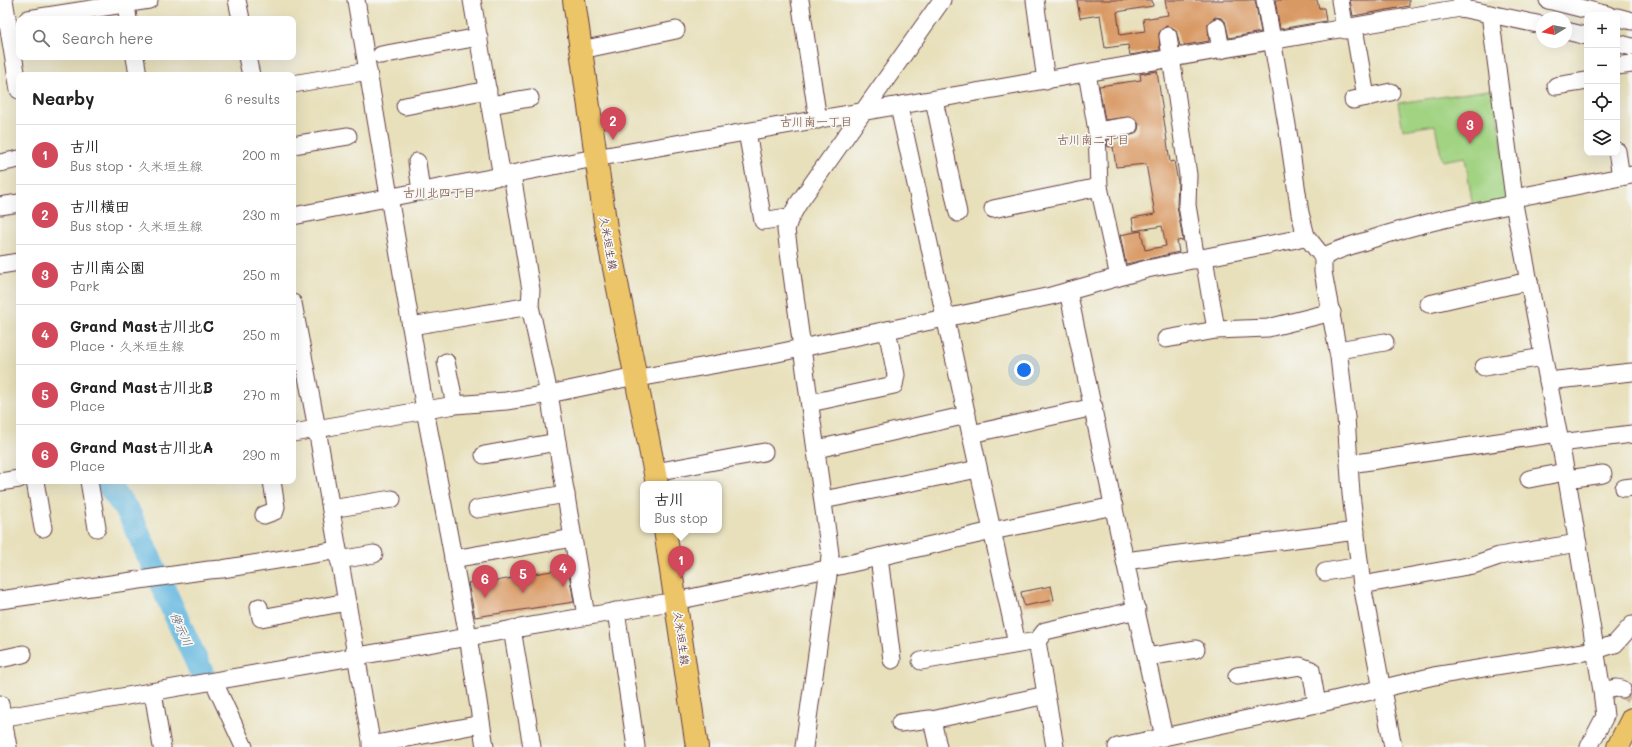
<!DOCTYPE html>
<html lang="en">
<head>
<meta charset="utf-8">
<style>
  body { margin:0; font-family:Mali,"Klee One",sans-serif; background:#f6f6f6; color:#222 }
  .controls { position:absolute; right:12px; top:12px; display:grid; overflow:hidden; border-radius:8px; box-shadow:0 4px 16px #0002 }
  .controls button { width:36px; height:36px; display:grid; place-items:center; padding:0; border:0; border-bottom:1px solid #e0e0e0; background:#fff; color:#222; font:20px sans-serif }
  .compass { position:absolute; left:1536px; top:12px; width:36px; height:36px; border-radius:50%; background:#fff; box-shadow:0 4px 16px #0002; rotate:260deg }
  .you { position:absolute; left:1024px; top:370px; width:14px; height:14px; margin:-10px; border:3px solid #fff; border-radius:50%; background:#1a73e8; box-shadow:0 0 0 6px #1a73e833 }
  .badge { display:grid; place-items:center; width:26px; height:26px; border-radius:50%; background:#d1495b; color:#fff; font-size:13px; font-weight:700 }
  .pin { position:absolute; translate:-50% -33px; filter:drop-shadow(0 1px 2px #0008) }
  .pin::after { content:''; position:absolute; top:21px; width:14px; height:12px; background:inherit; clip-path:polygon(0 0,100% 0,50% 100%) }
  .popup { position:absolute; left:640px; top:481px; width:82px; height:52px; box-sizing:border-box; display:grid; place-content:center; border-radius:8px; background:#fff; filter:drop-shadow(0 1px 3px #0005); font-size:13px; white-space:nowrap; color:#767676 }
  .popup b { font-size:15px; color:#222 }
  .popup::after { content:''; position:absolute; left:50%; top:100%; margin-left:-8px; border:8px solid transparent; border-top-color:#fff }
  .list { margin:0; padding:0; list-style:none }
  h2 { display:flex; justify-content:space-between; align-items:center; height:52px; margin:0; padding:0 16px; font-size:17px }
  h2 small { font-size:13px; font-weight:400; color:#767676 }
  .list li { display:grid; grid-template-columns:26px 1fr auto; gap:12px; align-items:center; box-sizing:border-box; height:60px; padding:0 16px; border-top:1px solid #e0e0e0 }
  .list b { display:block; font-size:15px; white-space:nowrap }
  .list p { margin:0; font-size:13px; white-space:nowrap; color:#767676 }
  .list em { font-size:13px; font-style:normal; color:#767676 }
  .icon { flex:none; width:22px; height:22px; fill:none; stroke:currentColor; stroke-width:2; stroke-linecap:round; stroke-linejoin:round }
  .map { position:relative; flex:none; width:1632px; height:747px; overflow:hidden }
  .search { position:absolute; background:#fff; box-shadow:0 4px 16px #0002; left:16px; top:16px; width:280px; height:44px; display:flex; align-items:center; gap:10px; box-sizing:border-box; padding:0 14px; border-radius:8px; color:#767676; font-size:15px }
  .panel { position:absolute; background:#fff; box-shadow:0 4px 16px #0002; left:16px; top:72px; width:280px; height:412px; border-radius:8px }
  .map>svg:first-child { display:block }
  .green { fill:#a1d382; stroke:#767956 }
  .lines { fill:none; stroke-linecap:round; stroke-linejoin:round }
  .river { stroke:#64b8e0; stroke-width:24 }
  .building { fill:#d99963 }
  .minor-tunnel { stroke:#c8b99e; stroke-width:17; stroke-dasharray:17 8; stroke-linecap:butt }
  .minor-casing { stroke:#623c41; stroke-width:19 }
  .major-casing { stroke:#623c41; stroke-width:24 }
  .minor { stroke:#fff; stroke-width:17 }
  .major { stroke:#edc569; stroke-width:22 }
  .labels { text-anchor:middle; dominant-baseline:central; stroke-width:3.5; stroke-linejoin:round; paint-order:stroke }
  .street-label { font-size:11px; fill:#4a1f2b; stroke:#f6f6f2 }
  .neighbourhood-label { font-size:12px; fill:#7c4a3f; stroke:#f6f6f2 }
  .water-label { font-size:12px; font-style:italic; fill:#53556a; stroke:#f6f6f2 }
</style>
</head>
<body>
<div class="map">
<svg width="1632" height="747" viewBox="0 0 1632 747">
  <rect width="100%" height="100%" fill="#f6f6f2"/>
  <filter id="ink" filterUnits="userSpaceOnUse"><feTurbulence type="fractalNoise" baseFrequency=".025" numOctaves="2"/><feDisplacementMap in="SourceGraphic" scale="8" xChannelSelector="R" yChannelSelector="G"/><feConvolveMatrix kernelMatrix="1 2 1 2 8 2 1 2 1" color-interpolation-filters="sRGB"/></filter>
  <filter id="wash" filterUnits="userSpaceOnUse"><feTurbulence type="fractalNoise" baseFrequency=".012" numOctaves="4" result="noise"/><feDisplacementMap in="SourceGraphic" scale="16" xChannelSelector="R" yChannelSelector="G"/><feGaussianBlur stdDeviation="0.9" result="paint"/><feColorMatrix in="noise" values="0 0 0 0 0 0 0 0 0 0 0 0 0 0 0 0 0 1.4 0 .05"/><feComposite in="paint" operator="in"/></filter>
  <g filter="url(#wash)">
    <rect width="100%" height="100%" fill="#e8e0bb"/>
    <polygon class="green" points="1495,89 1509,200 1473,208 1465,157 1442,161 1435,125 1403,130 1398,103"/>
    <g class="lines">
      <g class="river">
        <polyline points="106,482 129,513 156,572"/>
        <polyline points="160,581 204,678"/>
      </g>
    </g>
    <g id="blocks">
      <g class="building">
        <polygon points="1077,0 1152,0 1153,6 1117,12 1120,35 1145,31 1143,19 1168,15 1165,0 1255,0 1261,32 1229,38 1225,21 1221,18 1215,17 1208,24 1209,41 1180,46 1176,30 1171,27 1166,26 1159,33 1160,50 1130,55 1128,45 1105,48 1100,15 1080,18"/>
        <polygon points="1275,0 1317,0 1319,8 1324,8 1326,21 1280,29"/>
        <polygon points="1350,0 1409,0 1409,6 1353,16"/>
        <polygon points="1157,71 1170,162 1174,161 1178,182 1177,206 1183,240 1177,241 1179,252 1126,264 1120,235 1141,231 1145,250 1166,246 1162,226 1134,231 1132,218 1155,214 1146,164 1116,167 1113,146 1108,147 1107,140 1135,134 1138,130 1139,124 1132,117 1105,120 1099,86 1141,80 1140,74"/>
        <polygon points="568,568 574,602 475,617 468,583 495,578 496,581"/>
        <polygon points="1051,586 1054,600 1024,606 1021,592"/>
      </g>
    </g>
  </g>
  <g filter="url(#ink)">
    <use href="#blocks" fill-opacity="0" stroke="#623c41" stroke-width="1"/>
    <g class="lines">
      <polyline class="minor-tunnel" points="1622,689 1632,696"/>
      <g class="minor-casing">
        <g id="minor">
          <polyline points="4,0 19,90"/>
          <polyline points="237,0 241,19"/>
          <polyline points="356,0 425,410 468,636 485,747"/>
          <polyline points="472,0 502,177"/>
          <polyline points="800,0 818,120"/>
          <polyline points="1035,0 1046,81"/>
          <polyline points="1265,0 1287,125 1300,213 1306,236 1323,257 1323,272 1339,357 1346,417 1351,494 1362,585 1393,747"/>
          <polyline points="1340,0 1345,30"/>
          <polyline points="1462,0 1460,8 1490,14 1514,198 1514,204 1567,479 1602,691 1616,688 1622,689"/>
          <polyline points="1548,0 1608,15"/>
          <polyline points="126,4 128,19"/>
          <polyline points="1490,14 1542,25"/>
          <polyline points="1617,17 1632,21"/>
          <polyline points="28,19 149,0"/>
          <polyline points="1217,27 1221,50"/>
          <polyline points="1354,28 1366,97"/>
          <polyline points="1566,31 1587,36"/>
          <polyline points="1168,36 1188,175 1187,205 1196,260"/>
          <polyline points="1617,43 1632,47"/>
          <polyline points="581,50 676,30"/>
          <polyline points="381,55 479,37"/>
          <polyline points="135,57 138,75"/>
          <polyline points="247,57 251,75"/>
          <polyline points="1617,66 1632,64"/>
          <polyline points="1087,73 1097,131 1099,187 1119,277"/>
          <polyline points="293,84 368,71"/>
          <polyline points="1556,86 1587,81"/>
          <polyline points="934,100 958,213"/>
          <polyline points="1353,100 1391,92"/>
          <polyline points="490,105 530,98"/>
          <polyline points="405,106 488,90"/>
          <polyline points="899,107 1017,644"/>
          <polyline points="1097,131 1129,126"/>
          <polyline points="747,132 763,221 781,218 789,220"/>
          <polyline points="293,145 348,136"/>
          <polyline points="1617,151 1621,177 1632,175"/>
          <polyline points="417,162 421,192"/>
          <polyline points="0,163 19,159"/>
          <polyline points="512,175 531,290 530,306 549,394 586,616"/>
          <polyline points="1514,198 1621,177"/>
          <polyline points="0,206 19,203"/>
          <polyline points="993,209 1099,187"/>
          <polyline points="293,216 595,158 1460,8"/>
          <path d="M1323,257C1338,249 1353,245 1369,240C1416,224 1465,214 1514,204"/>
          <polyline points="1204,258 1216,330"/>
          <polyline points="0,265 19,262"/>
          <polyline points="1068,291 1125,561 1164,737"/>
          <polyline points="293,303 317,429 372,747"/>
          <polyline points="1429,304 1529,281"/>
          <polyline points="411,326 530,306"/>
          <polyline points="1166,339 1216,330 1268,328 1332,312"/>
          <polyline points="1338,350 1385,342"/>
          <polyline points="446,362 455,405"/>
          <polyline points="1484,367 1543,357"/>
          <polyline points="1548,381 1632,372"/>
          <polyline points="810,403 894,385 896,375 887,330"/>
          <polyline points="293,433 455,405 506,401 549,394 626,378 644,377 763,356 945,318 1051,296 1147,269 1292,240 1306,236"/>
          <polyline points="971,434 1094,407"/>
          <polyline points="1560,443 1632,434"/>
          <polyline points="817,449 967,415"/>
          <polyline points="484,455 557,442"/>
          <polyline points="1350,464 1558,433"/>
          <polyline points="655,472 764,452"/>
          <polyline points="1529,479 1565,472"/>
          <polyline points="1567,479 1603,474"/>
          <polyline points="35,481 43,528"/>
          <polyline points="89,481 97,528"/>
          <polyline points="0,482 19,479"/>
          <polyline points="1624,488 1632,487"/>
          <polyline points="823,500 978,469"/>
          <polyline points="331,509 392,499"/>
          <polyline points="477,509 566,494"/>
          <polyline points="264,515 275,511 276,507 272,481"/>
          <polyline points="879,557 892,660"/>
          <polyline points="453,559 573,538"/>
          <polyline points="339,560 374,554"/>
          <polyline points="1125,561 1356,531"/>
          <polyline points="1325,572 1360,566"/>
          <polyline points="1362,585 1473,565 1499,556 1578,543"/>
          <polyline points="0,600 209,570 222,569 338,550"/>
          <polyline points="259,607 261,618 347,602"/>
          <polyline points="616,611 636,747"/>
          <polyline points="512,629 532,747"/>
          <polyline points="1037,641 1045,631 1137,610"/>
          <polyline points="1147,657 1196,649"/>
          <polyline points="0,659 23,654"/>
          <polyline points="921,661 1037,641 1055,747"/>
          <polyline points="1237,676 1300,666 1311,670 1317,704"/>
          <polyline points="214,682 244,747"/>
          <polyline points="153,692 162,747"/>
          <polyline points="0,704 8,747"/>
          <polyline points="0,718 676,601 813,572 992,531 1114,506"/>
          <polyline points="900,723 930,719 932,720"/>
          <polyline points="371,745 481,724"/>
          <polyline points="804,747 829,568 830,554 786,230 789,220 798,204 942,0"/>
          <polyline points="938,747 932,720 1046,695"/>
          <polyline points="1117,747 1317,704 1434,676 1596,650 1615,644 1632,625"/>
          <polyline points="1589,747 1605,716 1602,691"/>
        </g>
      </g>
      <g class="major-casing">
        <g id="major">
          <polyline points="574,0 606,228 657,484"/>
          <polyline points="665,530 697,747"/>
          <polyline points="1618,747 1632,719"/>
        </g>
      </g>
      <use href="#minor" class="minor"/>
      <use href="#major" class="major"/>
    </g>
  </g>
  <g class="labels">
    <g class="street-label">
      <text transform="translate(609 243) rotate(80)">久米垣生線</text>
      <text transform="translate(682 638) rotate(82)">久米垣生線</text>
    </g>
    <g class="neighbourhood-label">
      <text x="816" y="121">古川南一丁目</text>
      <text x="1093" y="139">古川南二丁目</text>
      <text x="439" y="192">古川北四丁目</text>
    </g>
    <g class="water-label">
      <text transform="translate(182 629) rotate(66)">傍示川</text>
    </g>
  </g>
</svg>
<div class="controls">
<button>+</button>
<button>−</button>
<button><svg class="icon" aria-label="locate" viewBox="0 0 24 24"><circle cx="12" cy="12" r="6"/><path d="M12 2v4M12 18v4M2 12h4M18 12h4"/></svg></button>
<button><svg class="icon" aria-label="layers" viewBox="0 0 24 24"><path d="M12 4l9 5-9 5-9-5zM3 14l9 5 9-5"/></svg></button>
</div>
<svg class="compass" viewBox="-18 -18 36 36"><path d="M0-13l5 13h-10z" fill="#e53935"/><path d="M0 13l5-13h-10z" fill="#767676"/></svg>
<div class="you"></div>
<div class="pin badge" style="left:681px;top:579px">1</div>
<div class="popup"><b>古川</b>Bus stop</div>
<div class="pin badge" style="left:613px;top:140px">2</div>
<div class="pin badge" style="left:1470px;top:144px">3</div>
<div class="pin badge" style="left:563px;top:587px">4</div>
<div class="pin badge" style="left:523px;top:593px">5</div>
<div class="pin badge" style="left:485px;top:598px">6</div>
<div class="search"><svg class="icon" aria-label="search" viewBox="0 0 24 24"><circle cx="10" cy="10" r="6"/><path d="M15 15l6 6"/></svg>Search here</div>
<section class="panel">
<h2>Nearby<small>6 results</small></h2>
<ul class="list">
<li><span class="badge">1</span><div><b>古川</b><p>Bus stop · 久米垣生線</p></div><em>200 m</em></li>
<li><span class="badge">2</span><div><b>古川横田</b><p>Bus stop · 久米垣生線</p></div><em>230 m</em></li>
<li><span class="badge">3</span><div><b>古川南公園</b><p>Park</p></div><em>250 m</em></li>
<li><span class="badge">4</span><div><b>Grand Mast古川北C</b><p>Place · 久米垣生線</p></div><em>250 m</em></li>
<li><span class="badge">5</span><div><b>Grand Mast古川北B</b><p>Place</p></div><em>270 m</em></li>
<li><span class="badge">6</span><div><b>Grand Mast古川北A</b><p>Place</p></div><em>290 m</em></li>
</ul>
</section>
</div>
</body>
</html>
